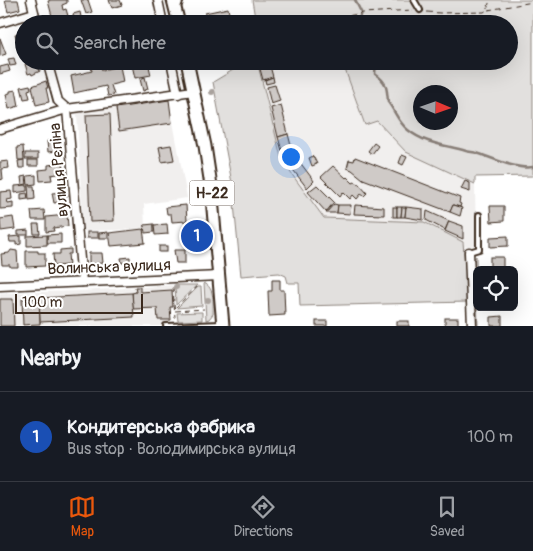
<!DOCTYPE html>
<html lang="en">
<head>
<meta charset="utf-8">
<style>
  body { margin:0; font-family:Pangolin,sans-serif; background:#242831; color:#f1f3f6 }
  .controls { position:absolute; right:15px; bottom:15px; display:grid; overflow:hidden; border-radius:8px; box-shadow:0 5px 20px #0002 }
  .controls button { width:45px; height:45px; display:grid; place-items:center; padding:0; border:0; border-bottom:1px solid #363941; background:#171b24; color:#f1f3f6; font:25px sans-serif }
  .compass { position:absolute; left:413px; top:85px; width:45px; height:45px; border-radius:50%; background:#171b24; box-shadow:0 5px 20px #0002; rotate:92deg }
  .scale { position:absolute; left:15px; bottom:12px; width:128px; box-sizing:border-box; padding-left:5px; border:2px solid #3b2a1e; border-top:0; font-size:14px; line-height:18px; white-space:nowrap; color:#3b2a1e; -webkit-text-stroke:4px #fff; paint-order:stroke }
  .you { position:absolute; left:290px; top:156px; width:18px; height:18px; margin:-12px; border:4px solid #fff; border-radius:50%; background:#1a73e8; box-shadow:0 0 0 8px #1a73e833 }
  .badge { display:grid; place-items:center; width:32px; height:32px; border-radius:50%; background:#ea580c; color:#fff; font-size:16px; font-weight:700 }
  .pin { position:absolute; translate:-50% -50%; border:2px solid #fff; box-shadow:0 1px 5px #0006 }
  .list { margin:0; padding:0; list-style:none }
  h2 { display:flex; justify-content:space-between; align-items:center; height:65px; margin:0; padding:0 20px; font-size:21px }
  h2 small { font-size:16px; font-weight:400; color:#9ea1a6 }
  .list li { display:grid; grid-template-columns:32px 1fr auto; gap:15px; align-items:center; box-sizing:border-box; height:90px; padding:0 20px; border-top:1px solid #363941 }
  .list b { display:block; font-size:19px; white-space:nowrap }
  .list p { margin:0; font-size:16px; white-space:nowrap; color:#9ea1a6 }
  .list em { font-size:16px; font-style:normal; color:#9ea1a6 }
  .icon { flex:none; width:28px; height:28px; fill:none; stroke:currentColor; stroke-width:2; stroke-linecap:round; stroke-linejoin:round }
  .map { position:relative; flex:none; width:533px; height:326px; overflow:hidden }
  .search { position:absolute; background:#171b24; box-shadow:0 5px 20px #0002; left:15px; right:15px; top:15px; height:55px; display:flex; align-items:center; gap:12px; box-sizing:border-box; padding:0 18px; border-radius:28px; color:#9ea1a6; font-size:19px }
  .sheet { height:155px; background:#171b24 }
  nav { display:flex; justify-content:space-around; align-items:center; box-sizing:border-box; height:70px; border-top:1px solid #363941; background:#171b24; font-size:14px; color:#9ea1a6 }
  nav a { display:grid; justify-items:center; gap:2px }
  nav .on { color:#ea580c }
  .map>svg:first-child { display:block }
  .built { fill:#f1efee }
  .green { fill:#e2e0de; stroke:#8e857e; fill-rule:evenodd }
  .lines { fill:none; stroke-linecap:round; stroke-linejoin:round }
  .stream { stroke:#887e77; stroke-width:2.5 }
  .building { fill:#cfcac7; stroke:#3b2a1e }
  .service-casing { stroke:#3b2a1e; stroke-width:8 }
  .minor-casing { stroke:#3b2a1e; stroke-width:11 }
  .primary-casing { stroke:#3b2a1e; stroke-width:15 }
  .path { stroke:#3b2a1e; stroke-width:1; stroke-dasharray:5 4; stroke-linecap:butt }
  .service { stroke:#fff; stroke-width:4 }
  .minor { stroke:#fff; stroke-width:8 }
  .primary { stroke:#fff; stroke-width:11 }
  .tree { fill:#aaa39e }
  .labels { text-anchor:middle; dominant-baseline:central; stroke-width:4; stroke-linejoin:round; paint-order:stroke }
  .shield { fill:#fff; stroke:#766a62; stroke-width:1 }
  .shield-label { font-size:15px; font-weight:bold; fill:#3b2a1e }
  .street-label { font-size:16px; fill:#3b2a1e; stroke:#fff }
</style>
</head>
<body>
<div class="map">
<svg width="533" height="326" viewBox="0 0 533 326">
  <rect width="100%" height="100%" fill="#fff"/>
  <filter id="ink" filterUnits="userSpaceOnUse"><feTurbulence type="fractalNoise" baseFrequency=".02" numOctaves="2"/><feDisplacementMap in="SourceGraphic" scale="10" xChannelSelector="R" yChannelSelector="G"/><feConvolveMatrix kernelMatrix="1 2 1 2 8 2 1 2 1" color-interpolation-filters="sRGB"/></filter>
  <g filter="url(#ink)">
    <g class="built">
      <polygon points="257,61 342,61 365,125 377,121 406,152 475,184 476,245 464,247 463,242 424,222 324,218 282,161"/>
      <polygon points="169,100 187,198 144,204 145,229 83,231 77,113"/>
      <polygon points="172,285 173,307 170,307 171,320 169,321 169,326 0,326 0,293 82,291"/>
    </g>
    <g class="green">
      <path d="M252,0H533V176L475,177V184L406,152L377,121L365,125L342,61H509V24H328L327,21L314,24H256ZM420,92H450V122H420Z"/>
      <polygon points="248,61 257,61 282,161 324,218 424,222 463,242 468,302 300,306 299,283 288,283 286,276 279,273 241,276 232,183 213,82"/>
      <polygon points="476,256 478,326 475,326 473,262"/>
      <path d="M204,283C215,288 213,303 213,314L209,319L206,320Z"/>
      <polygon points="175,285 197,285 176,305"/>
      <polygon points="198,287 201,287 202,306 177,308"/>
      <polygon points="199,312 202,312 202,320 178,321 177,313"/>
    </g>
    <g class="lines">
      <g class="stream">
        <polyline points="355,0 361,12 359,19 361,24"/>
        <path d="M376,61L375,74C387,82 387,88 388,102C395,111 398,122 408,130C425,144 446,145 466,151C469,152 473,152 477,153C492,158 517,170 533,167"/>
      </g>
    </g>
    <g class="building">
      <polygon points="5,0 18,0 20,9 8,12"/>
      <polygon points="51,0 67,0 67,3 62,5 63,10 66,9 68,16 53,20 48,1"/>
      <polygon points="81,0 88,0 92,12 86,14"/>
      <polygon points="109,0 120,0 122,5 112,8"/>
      <polygon points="228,8 231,24 207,24 205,13"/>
      <polygon points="80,12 81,17 74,19 73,14"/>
      <polygon points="24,32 24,47 19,48 15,34"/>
      <polygon points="0,38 6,54 0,56"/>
      <polygon points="14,58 16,65 10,66 8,59"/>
      <polygon points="37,61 40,71 32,75 31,73 28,74 25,64"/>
      <polygon points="62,61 70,61 71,65 63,67"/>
      <polygon points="100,61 102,70 120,66 123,82 111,85 114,95 108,96 106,86 74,93 71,76 92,71 90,63"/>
      <polygon points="148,62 151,75 135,78 132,65"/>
      <polygon points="8,65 10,71 0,74 0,67"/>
      <polygon points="270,66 273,77 263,80 260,69"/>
      <polygon points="145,77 148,89 143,91 140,79"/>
      <polygon points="273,77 274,82 266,84 265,80"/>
      <polygon points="46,81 48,88 46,88 49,102 36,105 32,86"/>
      <polygon points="30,85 31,89 28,90 30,98 24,99 21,87"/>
      <polygon points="275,85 280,101 271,104 267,87"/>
      <polygon points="16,90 19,106 9,109 6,94 10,93 10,91"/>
      <polygon points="169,100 172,123 119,131 116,108"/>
      <polygon points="281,105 288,134 278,137 271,108"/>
      <polygon points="110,114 114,221 90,222 86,115"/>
      <polygon points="288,134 293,153 314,181 307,188 284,158 278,137"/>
      <polygon points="58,140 59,151 48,152 47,141"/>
      <polygon points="374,143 378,146 372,154 368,151"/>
      <polygon points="171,145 174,160 162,162 159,147"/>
      <polygon points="23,146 24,160 18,160 17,147"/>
      <rect x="25" y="153" width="13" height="6"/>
      <polygon points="402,155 407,157 403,165 399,163"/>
      <polygon points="313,156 317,164 312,166 309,158"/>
      <polygon points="355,157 460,198 459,203 461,204 460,207 453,205 450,212 363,179 352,170 347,168 349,160 354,161"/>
      <polygon points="24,160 24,168 19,168 18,161"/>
      <rect x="28" y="160" width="10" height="6"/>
      <polygon points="8,161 9,168 2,169 3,179 0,180 0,162"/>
      <polygon points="63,163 64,173 51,175 52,180 40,181 39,170 48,169 48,165"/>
      <polygon points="333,166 346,178 347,177 353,183 355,182 359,184 367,193 364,196 361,194 357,199 353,195 350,199 343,192 340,196 321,177"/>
      <polygon points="36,175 36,184 28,185 27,176"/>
      <polygon points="26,176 27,184 22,185 21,177"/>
      <polygon points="465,181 470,183 470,192 461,189"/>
      <polygon points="27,185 27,191 15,193 15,186"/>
      <polygon points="317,185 334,202 326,212 308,192"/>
      <polygon points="28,186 34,186 35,199 29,200"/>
      <polygon points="11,191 12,199 7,200 8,203 13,202 13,208 0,209 0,192"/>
      <polygon points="65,192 67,193 68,196 65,197 66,201 54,203 52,193"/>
      <polygon points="27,193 28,199 21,200 21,194"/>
      <polygon points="334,204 338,205 337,213 326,213"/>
      <polygon points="186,205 187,221 172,222 171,214 167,214 166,207"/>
      <polygon points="338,205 351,205 350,214 337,213"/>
      <polygon points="355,205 384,207 384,215 354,214"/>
      <polygon points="453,205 462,208 460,216 450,212"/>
      <polygon points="490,206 504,206 504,221 491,222"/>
      <rect x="393" y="207" width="4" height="10"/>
      <polygon points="397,207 402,207 401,217 397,217"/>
      <polygon points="402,207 406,207 405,217 401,217"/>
      <polygon points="406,207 423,209 423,220 405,217"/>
      <polygon points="44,210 45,220 32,220 31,211"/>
      <polygon points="427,211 449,221 445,230 426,220"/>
      <polygon points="67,215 68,226 53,228 54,231 46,232 46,217"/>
      <polygon points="13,217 15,229 1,231 0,219"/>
      <polygon points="449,221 463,226 463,239 445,231"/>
      <polygon points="33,224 39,224 40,234 34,234"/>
      <polygon points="154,224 154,232 145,233 144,225"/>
      <polygon points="167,224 168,234 155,235 154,225"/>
      <polygon points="143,229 145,243 111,246 109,233"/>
      <polygon points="28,230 28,235 18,235 18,231"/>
      <polygon points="200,230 200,241 195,241 195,231"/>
      <rect x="87" y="232" width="11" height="6"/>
      <polygon points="108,232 108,238 99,238 99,233"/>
      <polygon points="61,234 61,243 47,243 47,235"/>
      <polygon points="47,235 47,245 27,246 27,236"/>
      <polygon points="21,236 21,244 16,245 16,242 10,242 9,237"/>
      <polygon points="508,236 508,246 490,247 490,237"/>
      <polygon points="195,241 200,241 201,250 196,251"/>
      <rect x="159" y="246" width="8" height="6"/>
      <polygon points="71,249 71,254 68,254 69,265 54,266 53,254 60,254 60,250"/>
      <polygon points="11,250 17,251 18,267 10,267 10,265 2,265 1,254 9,253"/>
      <polygon points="174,250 185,250 185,263 176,263"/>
      <polygon points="26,251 38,251 38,253 45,253 45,266 26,267"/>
      <polygon points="89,253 102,253 103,263 89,264"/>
      <polygon points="130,257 130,263 122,263 121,258"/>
      <rect x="490" y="257" width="13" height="13"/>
      <polygon points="272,280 280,280 280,290 284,290 285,315 269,316 268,291 272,291"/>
      <polygon points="135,287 140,287 140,292 172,290 173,307 170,307 171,320 158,320 157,308 133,309 132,293 136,292"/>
      <polygon points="132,293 134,317 40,322 39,298"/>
      <polygon points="39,298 40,324 23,325 22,299"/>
      <polygon points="0,299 13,299 14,326 0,326"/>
      <polygon points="502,316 502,326 491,326 491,317"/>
      <rect x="445" y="318" width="13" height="8"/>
      <rect x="316" y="321" width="11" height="5"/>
      <rect x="397" y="321" width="12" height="5"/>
    </g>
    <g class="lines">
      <g class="service-casing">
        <g id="service">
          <polyline points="414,0 420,10"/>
          <polyline points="178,7 181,0"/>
          <polyline points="469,252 479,249 479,215"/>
          <polyline points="166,326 221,324"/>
        </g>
      </g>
      <g class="minor-casing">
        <g id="minor">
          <polyline points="31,0 37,24"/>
          <polyline points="158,0 163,24"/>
          <polyline points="0,23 34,13"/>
          <polyline points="47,61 58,101 67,109 82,282"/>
          <polyline points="171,61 178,94"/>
          <polyline points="0,129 67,109 193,91"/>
          <polyline points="469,252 472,326"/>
          <polyline points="0,286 219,276"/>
        </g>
      </g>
      <g class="primary-casing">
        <g id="primary">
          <polyline points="173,0 179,24"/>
          <polyline points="187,61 205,146 211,186 223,326"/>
        </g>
      </g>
      <g class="path">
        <polyline points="488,10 533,2"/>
        <polyline points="427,12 440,13 484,12 487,10 490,0"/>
        <polyline points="306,24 363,13 413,10"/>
        <polyline points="173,287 175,318"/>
        <polyline points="175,308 199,285"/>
        <polyline points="175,311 204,309"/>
      </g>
      <use href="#service" class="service"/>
      <use href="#minor" class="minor"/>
      <use href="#primary" class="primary"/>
    </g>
    <g class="tree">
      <circle cx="212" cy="92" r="3"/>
      <circle cx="176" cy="287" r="3"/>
      <circle cx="208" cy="300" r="3"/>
    </g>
  </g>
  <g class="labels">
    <rect class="shield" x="189.5" y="180.5" width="45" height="25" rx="4"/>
    <g class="shield-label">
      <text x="212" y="193">Н-22</text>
    </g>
    <g class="street-label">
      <text transform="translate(59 170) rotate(-95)">вулиця Рєпіна</text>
      <text transform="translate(109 267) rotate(-2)">Волинська вулиця</text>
    </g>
  </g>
</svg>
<div class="controls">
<button><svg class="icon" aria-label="locate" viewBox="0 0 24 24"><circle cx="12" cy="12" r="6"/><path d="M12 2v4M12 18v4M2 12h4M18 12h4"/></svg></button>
</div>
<svg class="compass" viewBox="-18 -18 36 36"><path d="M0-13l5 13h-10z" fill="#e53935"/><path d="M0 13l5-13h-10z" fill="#9ea1a6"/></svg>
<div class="scale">100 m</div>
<div class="you"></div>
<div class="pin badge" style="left:197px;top:236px;background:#1a4fb4">1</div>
<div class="search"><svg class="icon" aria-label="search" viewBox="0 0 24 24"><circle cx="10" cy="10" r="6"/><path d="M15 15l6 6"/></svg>Search here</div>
</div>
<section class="sheet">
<h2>Nearby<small></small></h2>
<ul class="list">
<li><span class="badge" style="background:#1a4fb4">1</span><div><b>Кондитерська фабрика</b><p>Bus stop · Володимирська вулиця</p></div><em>100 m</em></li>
</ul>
</section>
<nav>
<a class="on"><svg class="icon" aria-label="map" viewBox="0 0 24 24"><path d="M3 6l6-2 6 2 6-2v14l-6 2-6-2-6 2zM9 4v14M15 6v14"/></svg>Map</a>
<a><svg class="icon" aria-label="directions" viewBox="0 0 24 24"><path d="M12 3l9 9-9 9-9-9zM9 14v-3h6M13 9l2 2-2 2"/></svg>Directions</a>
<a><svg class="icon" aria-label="saved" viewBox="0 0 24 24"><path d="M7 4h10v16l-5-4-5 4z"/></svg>Saved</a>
</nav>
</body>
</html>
